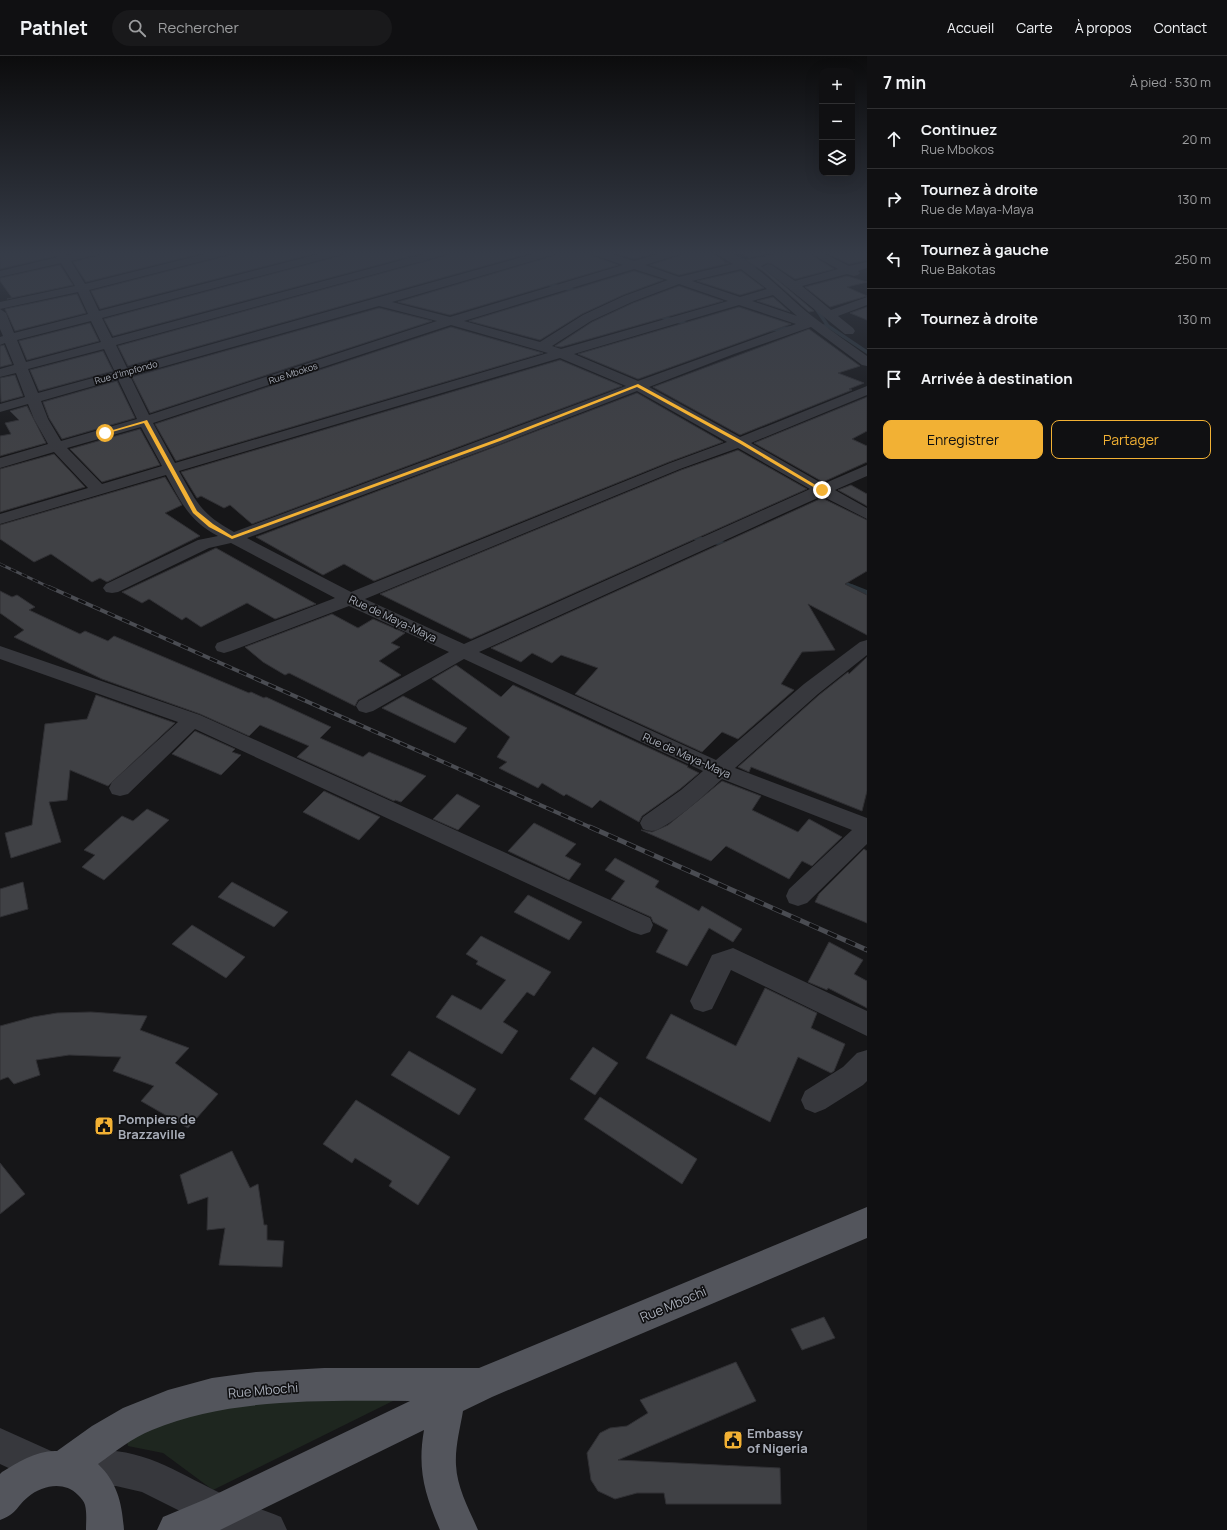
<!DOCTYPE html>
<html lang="fr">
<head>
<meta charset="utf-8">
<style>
  body { margin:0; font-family:Manrope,sans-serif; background:#19191b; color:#f1f3f6 }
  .controls { position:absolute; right:12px; top:12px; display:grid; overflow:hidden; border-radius:8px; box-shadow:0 4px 16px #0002 }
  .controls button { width:36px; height:36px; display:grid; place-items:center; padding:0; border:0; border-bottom:1px solid #303032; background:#101012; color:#f1f3f6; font:20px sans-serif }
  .stop { position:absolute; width:12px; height:12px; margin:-9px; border:3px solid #f2b134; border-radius:50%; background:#fff }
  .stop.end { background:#f2b134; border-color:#fff; box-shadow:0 1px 4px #0008 }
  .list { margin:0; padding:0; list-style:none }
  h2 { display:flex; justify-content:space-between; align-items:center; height:52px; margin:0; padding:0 16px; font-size:17px }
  h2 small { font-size:13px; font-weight:400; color:#9c9d9f }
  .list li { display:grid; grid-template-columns:26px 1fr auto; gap:12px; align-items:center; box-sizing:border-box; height:60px; padding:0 16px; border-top:1px solid #303032 }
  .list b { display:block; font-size:15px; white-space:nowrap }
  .list p { margin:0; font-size:13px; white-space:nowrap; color:#9c9d9f }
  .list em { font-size:13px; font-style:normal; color:#9c9d9f }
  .actions { display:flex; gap:8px; padding:12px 16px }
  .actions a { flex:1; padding:9px 0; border:1px solid #f2b134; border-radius:8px; text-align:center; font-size:14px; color:#f2b134 }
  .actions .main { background:#f2b134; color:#111 }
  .icon { flex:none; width:22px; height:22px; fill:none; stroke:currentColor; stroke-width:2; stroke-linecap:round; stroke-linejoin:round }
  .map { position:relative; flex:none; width:867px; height:1474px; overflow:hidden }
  header { display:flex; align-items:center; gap:24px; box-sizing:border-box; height:56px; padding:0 20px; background:#101012; border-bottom:1px solid #303032 }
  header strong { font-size:19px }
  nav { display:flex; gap:22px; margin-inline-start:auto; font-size:14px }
  .search { width:280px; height:36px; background:#19191b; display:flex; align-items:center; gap:10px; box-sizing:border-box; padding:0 14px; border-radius:22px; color:#9c9d9f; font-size:15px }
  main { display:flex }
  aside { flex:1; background:#101012 }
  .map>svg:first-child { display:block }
  .green { fill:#1e261f }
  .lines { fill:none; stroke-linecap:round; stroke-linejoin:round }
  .stream-far2 { stroke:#2c353c; stroke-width:3.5 }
  .stream-far1 { stroke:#2c353c; stroke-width:4.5 }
  .stream { stroke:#2c353c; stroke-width:5.5 }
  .building { fill:#404145; stroke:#303034 }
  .minor { fill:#37383d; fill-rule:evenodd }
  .major { fill:#53555c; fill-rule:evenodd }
  .rail-far2-casing { stroke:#4a4c52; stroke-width:3 }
  .rail-far1-casing { stroke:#4a4c52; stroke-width:4 }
  .rail-casing { stroke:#4a4c52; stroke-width:5 }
  .rail-far2 { stroke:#111113; stroke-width:2; stroke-dasharray:6; stroke-linecap:butt }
  .rail-far1 { stroke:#111113; stroke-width:2.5; stroke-dasharray:8; stroke-linecap:butt }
  .rail { stroke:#111113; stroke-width:3.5; stroke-dasharray:10; stroke-linecap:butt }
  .route { fill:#f2b134 }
  .labels { text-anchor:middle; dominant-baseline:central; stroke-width:3.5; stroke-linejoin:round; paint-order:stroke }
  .far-street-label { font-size:9px; fill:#a8adb8; stroke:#111113 }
  .street-label { font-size:11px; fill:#a8adb8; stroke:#111113 }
  .near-poi-label { font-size:13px; font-weight:bold; fill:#a8adb8; stroke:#111113; text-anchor:start }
  .near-street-label { font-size:13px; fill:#a8adb8; stroke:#111113 }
</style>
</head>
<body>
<header>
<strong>Pathlet</strong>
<div class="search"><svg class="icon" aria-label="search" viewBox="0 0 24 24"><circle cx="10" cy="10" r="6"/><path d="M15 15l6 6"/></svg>Rechercher</div>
<nav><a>Accueil</a><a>Carte</a><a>À propos</a><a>Contact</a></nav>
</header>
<main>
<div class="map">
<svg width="867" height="1474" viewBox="0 0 867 1474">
  <rect width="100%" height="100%" fill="#161618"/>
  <polygon class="green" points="409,1337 213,1434 163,1397 128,1390 126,1382 218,1348"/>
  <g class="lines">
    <g class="stream-far2">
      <polyline points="726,196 755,210"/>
      <polyline points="395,201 432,206"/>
      <polyline points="543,227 581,236"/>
      <polyline points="815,251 828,270 867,296"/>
      <polyline points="657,260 692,269"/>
      <polyline points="817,270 828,270"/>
      <polyline points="769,274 790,272"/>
    </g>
    <g class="stream-far1">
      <polyline points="690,481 730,489"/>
      <polyline points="839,525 855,532"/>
    </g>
    <polyline class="stream" points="852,531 867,537"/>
  </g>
  <g class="building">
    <polygon points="0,196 54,196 56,200 0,213"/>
    <polygon points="102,196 207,196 86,226 73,206 100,199"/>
    <polygon points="232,196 320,196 100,253 91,235 230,199"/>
    <polygon points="345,196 426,196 113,280 104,263 343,199"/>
    <polygon points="450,196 534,196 128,310 118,290 448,199"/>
    <polygon points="558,196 589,196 591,199 618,209 450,259 398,246 556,199"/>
    <polygon points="611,196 659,196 634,203"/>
    <polygon points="683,196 712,196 724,205 725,207 729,207 679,219 650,209 681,199"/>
    <polygon points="786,196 807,196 834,213 795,223 772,208 767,207 761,210 814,255 809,256 763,215 745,204"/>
    <polygon points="824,196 867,196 867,204 849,208"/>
    <polygon points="60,209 73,229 7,243 12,242 0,225 0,222"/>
    <polygon points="634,215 663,224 623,239 582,258 540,284 469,265"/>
    <polygon points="741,215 764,232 740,239 697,225"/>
    <polygon points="847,220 867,226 847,231 867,240 830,251 805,231"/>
    <polygon points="679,230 723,245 561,291 555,290 592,266 633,247"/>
    <polygon points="77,238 86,257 15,275 5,253"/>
    <polygon points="773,241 790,256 757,245"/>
    <polygon points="739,251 791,268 638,323 578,298"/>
    <polygon points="867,251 867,264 850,257"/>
    <polygon points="379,252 432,265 150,357 132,321"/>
    <polygon points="90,267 99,285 27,304 19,285"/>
    <polygon points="451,271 543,297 176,405 155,368"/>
    <polygon points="809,273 860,310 838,317 864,327 849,333 852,334 740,379 653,331"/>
    <polygon points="4,289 12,308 0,311 0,290"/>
    <polygon points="103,295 113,315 39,335 30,314"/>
    <polygon points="560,304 622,330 252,468 230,449 224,452 201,440 197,442 181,416"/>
    <polygon points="15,319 23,340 1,346 0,322"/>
    <polygon points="117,325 135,362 62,383 49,362 43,346"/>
    <polygon points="637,337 723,386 669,406 374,525 344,508 323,519 256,481"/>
    <polygon points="867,341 867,375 852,383 867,390 867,406 823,426 754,387"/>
    <polygon points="27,350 46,387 0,400 0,380 11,378 5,367 19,364 10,355"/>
    <polygon points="140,373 160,409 102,426 70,393"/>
    <polygon points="738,394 807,433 471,583 380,538 681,414"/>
    <polygon points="54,398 85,431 0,456 0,413"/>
    <polygon points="165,421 182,449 165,457 200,480 107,526 100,522 92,526 51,498 34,506 0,483 0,469"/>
    <polygon points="851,429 867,438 867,450 838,434"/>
    <polygon points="822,442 867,464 867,515 845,528 867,539 867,579 808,548 835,594 802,596 781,628 794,634 738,683 722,676 702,696 575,638 598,612 561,599 552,607 532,597 521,606 491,592"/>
    <polygon points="216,492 316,548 275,563 247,547 201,571 186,561 182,564 149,543 142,547 122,536"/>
    <polygon points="0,535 12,541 17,539 35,551 29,554 80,578 85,575 108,585 114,580 249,637 251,636 264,642 266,641 331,671 320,682 363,701 369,696 426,720 401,746 395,744 394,745 297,701 309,690 260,669 249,680 200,658 102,623 14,581 24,574 0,557"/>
    <polygon points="332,558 358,572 373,563 405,577 391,587 400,591 379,605 401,619 358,644 355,650 289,617 285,619 263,606 245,591"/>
    <polygon points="867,601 867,735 862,755 751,711 749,716 738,711 819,639 848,616 849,618"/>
    <polygon points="456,609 501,641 513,629 688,710 687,711 699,717 680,733 642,760 639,766 600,744 592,752 566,738 564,740 542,727 538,732 499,712 507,706 497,701 510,681 432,623"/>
    <polygon points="96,639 175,667 108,730 70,714 67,744 49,746 61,786 11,802 5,777 32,769 45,668 87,663"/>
    <polygon points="403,640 467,672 455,687 382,652"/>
    <polygon points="195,675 235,693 232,696 241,699 221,719 172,698"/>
    <polygon points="722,725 761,740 752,754 798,776 809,763 842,781 812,810 802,805 789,823 726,790 711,805 641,774 652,776 668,769"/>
    <polygon points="324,735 380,761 359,784 303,756"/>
    <polygon points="457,738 480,750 458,774 433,763"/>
    <polygon points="147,753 169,764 104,824 82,811 95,799 84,794 122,760 133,765"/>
    <polygon points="534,767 576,788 565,800 581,808 569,824 508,795"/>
    <polygon points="864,793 867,795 867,867 815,846 819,838"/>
    <polygon points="615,802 659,825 655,831 699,855 702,850 742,873 733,886 709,872 687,910 656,896 668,874 653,866 651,861 611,843 625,825 605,814"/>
    <polygon points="23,826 28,853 0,861 0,833"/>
    <polygon points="232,826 288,856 274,871 218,841"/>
    <polygon points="528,839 582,866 569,884 514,856"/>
    <polygon points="192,869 245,901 226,922 172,888"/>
    <polygon points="481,880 551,916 534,940 527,936 503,966 518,975 502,998 436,961 452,939 481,954 506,924 476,908 478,905 466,898"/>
    <polygon points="829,886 863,904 854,918 867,925 867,952 828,932 827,934 808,926"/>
    <polygon points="765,932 817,957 811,972 845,988 834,1015 831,1017 798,1001 770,1066 646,1002 671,958 736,990"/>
    <polygon points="91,956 147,960 140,974 189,992 175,1007 218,1038 188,1072 141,1045 154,1030 113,1015 121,1001 69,999 36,1004 40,1019 14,1028 8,1021 0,1024 0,970 33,961 57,957"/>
    <polygon points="593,991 618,1007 595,1039 570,1023"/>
    <polygon points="409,995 476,1033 459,1059 391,1019"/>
    <polygon points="600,1041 697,1103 682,1128 584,1063"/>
    <polygon points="356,1044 450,1101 418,1149 389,1130 392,1125 355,1102 352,1107 323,1088"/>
    <polygon points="232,1095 250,1132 258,1128 264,1169 267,1169 267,1184 284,1185 282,1211 219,1209 225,1172 207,1174 208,1141 188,1148 180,1119"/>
    <polygon points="0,1107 25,1138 0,1158"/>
    <polygon points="824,1261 835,1282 802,1294 791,1273"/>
    <polygon points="736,1306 756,1345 618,1404 780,1412 781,1448 666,1448 664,1437 637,1437 615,1443 598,1435 591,1424 587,1397 600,1377 610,1372 627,1370 648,1357 640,1344"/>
  </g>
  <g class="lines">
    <g class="minor">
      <path d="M55,196H65L67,199L82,196H101L100,198L71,205L85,228L213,196H231L230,198L89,234L99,255L326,196H344L343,198L102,262L112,282L432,196H449L448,198L116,289L127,312L540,196H557L556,198L392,246L450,261L623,209L591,198L590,196H606L634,205L665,196H682L681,198L645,209L679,221L733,208L713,196C717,196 723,195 728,197C761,209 785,239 812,260C830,274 849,287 867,300V310L862,309L811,271L734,298L649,331L740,381L867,330V339L751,387L823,428L867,409V420L835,434L867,452V463L822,440L479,596L716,704L804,628L860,586L867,584V599L818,638L735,712L867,762V788L807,847L798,850L789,847L786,840L789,833L852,774L722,723C709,735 667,774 652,775C649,775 646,774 643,773L640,767L643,761L681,734L703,715L464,603L373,655L366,657L359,655L356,650L359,645L449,596L349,550L231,595L224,597L217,595L215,591L217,587L335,542L231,487L209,492L118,536L112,537L106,536L103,532L106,528L198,484L218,480C189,465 181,446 166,419L0,468V458L88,432L54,396L0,412V402L48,388L34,363L28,348L0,356V348L25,341L16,317L0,321V313L14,309L5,287L0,289V281L3,280L0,273V246L75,230L61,207L0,221V215L58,201ZM634,213L668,224L624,240L583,259L540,286L464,265ZM741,213L767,233L740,241L692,225ZM679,228L728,245L561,293L552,290L591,265L632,246ZM78,236L88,258L14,277L6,257L0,253ZM773,239L797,260L752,245ZM739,249L796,268L638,325L574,298ZM379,250L437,265L149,359L130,320ZM91,265L101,286L26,306L17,284ZM451,269L548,297L175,407L153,367ZM104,293L115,316L38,337L28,313ZM560,302L626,330L234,476C201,458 197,447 179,415ZM118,323L137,363L61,385L48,363L41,345ZM637,335L727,386L670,407L351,536L247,482L503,387ZM141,371L162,410L102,428L67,392ZM738,392L810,433L464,588L365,543L680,413Z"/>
      <polygon points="748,196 769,196 768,198 749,202 744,199"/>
      <polygon points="808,196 821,196 849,210 867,206 867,212 858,215 860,217 858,219 854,220 847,218 802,230 831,254 867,241 867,249 838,260 853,272 855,275 853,278 845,278 762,211 768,208 772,209 795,225 838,213"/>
      <polygon points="0,590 200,659 650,862 653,869 650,876 641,879 632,876 195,673 128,738 120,740 112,738 109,732 112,726 178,666 0,603"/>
      <polygon points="733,892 867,955 867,980 731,914 712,953 703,956 694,953 690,945 712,899"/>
      <polygon points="867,994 867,1025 863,1029 825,1053 815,1057 805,1053 801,1044 805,1035 843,1011 857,997"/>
      <polygon points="0,1372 60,1399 65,1412 60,1425 47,1430 0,1408"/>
      <path d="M99,1394C150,1394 182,1420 227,1440C244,1448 263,1453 281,1461L287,1474H218L142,1436L116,1430H99L82,1435L69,1430L64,1417L69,1404Z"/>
    </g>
    <path class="major" d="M867,1151V1182L492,1341L463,1355C460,1373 455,1391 456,1409C457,1432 469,1453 478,1474H440C425,1438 417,1414 424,1374L220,1474H157L163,1461L206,1443L410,1345C325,1345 231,1341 152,1374C132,1382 115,1396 98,1408C118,1427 122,1448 124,1474H86C86,1466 87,1457 85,1449C84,1445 81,1442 78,1439C64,1425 43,1429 28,1441C15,1452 18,1457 0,1464V1418L2,1416C18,1406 37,1394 57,1395L92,1370L123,1352L168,1334L212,1322L256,1316L324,1312H479Z"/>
    <g class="rail-far2-casing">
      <polyline id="rail-far2" points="0,508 51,532"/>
    </g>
    <g class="rail-far1-casing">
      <polyline id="rail-far1" points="49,531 592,772"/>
    </g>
    <g class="rail-casing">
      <polyline id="rail" points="590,771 867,894"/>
    </g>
    <use href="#rail-far2" class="rail-far2"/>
    <use href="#rail-far1" class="rail-far1"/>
    <use href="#rail" class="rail"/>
  </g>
  <linearGradient id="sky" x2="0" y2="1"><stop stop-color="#0c0c0d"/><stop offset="0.49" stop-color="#363c48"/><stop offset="1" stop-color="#363c48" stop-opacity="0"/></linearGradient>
  <rect width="867" height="402" fill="url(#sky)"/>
  <polygon class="route" points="638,328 742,385 824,434 820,435 739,387 637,331 500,385 232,483 209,471 193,457 144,367 105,378 103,377 147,364 197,455 213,468 232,480 497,383"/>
  <defs>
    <g id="civic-square" transform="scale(1)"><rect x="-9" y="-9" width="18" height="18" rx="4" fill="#f2b134" stroke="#111113"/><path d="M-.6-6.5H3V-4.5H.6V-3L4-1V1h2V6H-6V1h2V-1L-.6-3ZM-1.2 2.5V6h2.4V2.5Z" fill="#111"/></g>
  </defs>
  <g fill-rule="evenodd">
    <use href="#civic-square" x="104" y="1070"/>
    <use href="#civic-square" x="733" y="1384"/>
  </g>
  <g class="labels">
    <g class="far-street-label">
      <text transform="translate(126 316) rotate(-16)">Rue d'Impfondo</text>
      <text transform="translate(293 317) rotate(-18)">Rue Mbokos</text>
    </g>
    <g class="street-label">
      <text transform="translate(393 562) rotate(25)">Rue de Maya-Maya</text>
      <text transform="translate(687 699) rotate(24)">Rue de Maya-Maya</text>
    </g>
    <g class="near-poi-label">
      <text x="118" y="1063">Pompiers de<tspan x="118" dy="15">Brazzaville</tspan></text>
      <text x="747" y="1377">Embassy<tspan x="747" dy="15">of Nigeria</tspan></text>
    </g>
    <g class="near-street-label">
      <text transform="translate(673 1248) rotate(-23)">Rue Mbochi</text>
      <text transform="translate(263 1334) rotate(-5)">Rue Mbochi</text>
    </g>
  </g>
</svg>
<div class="controls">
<button>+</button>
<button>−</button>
<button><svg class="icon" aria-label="layers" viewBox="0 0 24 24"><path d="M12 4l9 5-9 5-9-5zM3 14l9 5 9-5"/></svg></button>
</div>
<div class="stop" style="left:105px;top:377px"></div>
<div class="stop end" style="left:822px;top:434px"></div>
</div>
<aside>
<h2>7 min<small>À pied · 530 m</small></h2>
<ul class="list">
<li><svg class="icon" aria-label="ahead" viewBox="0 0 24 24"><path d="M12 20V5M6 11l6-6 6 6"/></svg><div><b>Continuez</b><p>Rue Mbokos</p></div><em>20 m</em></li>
<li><svg class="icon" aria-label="right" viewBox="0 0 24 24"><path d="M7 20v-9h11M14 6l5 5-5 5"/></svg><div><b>Tournez à droite</b><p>Rue de Maya-Maya</p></div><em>130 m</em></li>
<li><svg class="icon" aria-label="left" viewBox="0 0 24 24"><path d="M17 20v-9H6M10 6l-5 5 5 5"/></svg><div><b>Tournez à gauche</b><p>Rue Bakotas</p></div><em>250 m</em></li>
<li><svg class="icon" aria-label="right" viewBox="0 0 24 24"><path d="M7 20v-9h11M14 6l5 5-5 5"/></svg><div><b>Tournez à droite</b></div><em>130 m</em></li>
<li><svg class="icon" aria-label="arrive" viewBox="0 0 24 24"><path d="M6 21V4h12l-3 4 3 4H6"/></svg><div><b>Arrivée à destination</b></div></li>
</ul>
<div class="actions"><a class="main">Enregistrer</a><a>Partager</a></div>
</aside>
</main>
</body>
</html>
